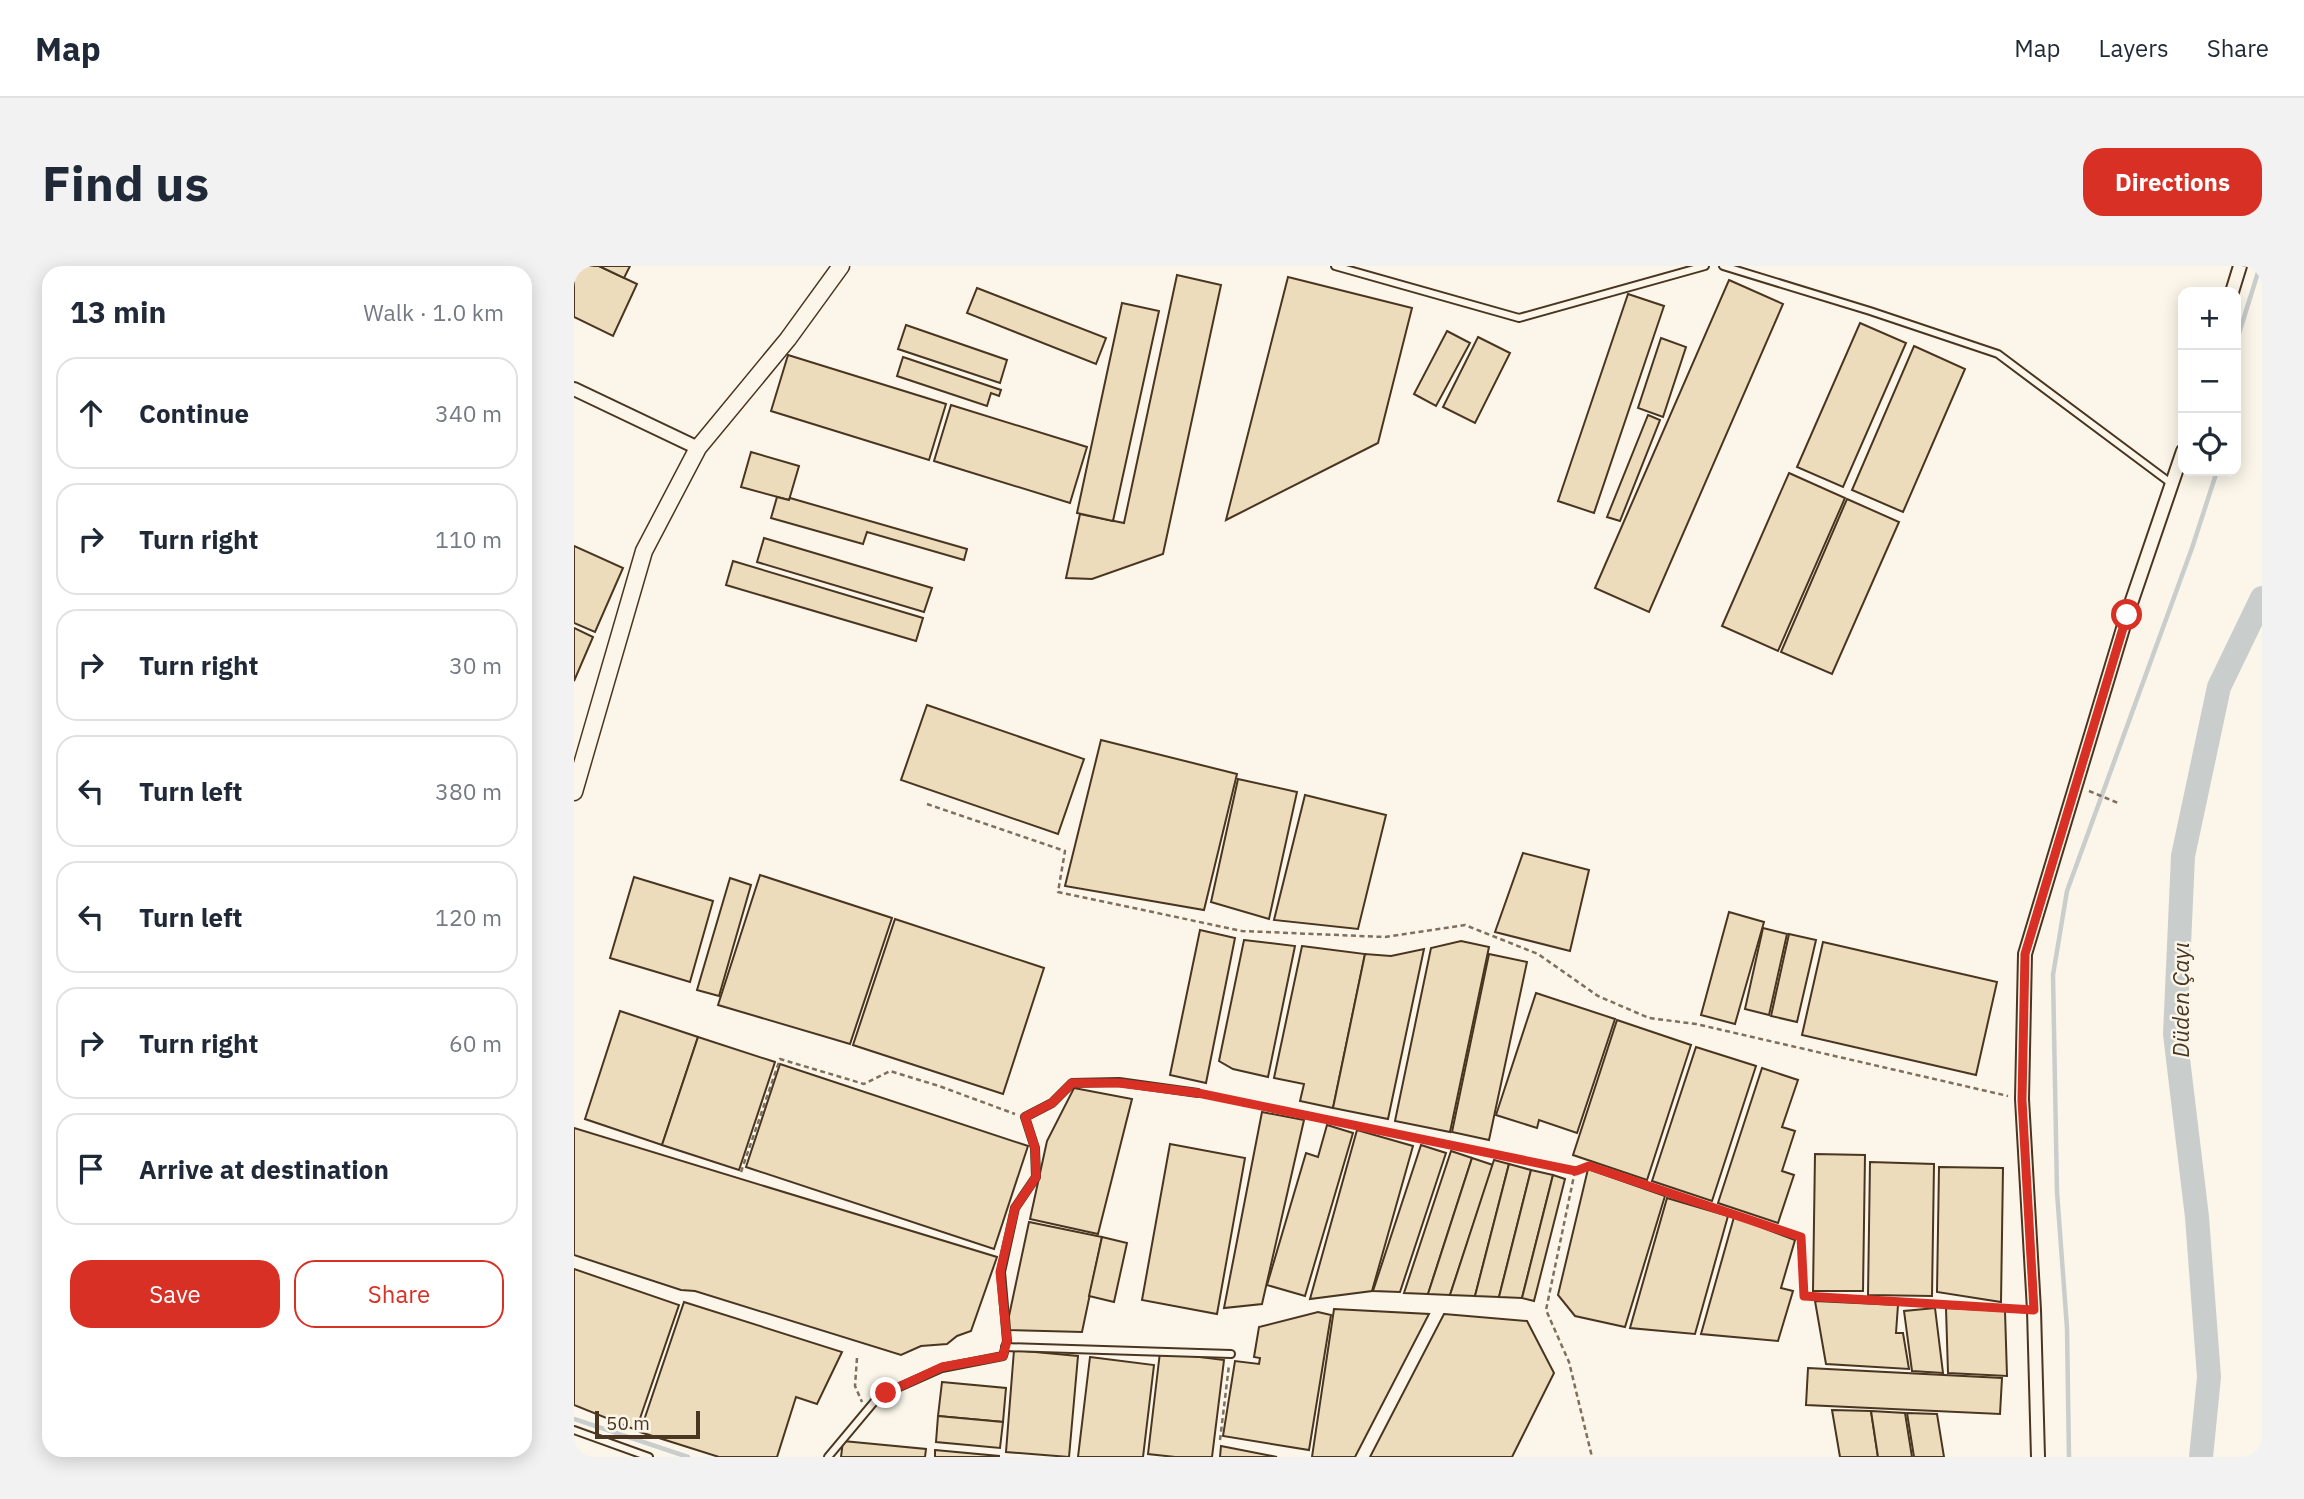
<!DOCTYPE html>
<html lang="en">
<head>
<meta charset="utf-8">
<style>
  body { margin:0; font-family:"IBM Plex Sans",sans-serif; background:#f2f2f3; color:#1f2937 }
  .controls { position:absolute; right:21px; top:21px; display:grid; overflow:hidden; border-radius:14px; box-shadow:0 4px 18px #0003 }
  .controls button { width:63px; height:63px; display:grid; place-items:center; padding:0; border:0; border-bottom:2px solid #e0e1e3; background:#fff; color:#1f2937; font:35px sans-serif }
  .scale { position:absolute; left:21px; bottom:18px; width:105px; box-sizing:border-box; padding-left:7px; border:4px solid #4a3520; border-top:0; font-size:19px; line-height:24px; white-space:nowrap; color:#4a3520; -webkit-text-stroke:5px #fbf6e9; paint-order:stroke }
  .stop { position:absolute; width:21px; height:21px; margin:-16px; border:5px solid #d93025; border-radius:50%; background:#fff }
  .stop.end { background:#d93025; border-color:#fff; box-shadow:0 2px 7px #0008 }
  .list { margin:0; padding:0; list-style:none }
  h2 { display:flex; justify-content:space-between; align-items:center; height:91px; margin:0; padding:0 28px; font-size:30px }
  h2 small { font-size:23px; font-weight:400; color:#747a83 }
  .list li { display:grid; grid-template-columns:46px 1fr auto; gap:21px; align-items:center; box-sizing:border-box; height:112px; margin:0 14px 14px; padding:0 14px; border:2px solid #e0e1e3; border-radius:21px }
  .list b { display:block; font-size:26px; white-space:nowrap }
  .list em { font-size:23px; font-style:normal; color:#747a83 }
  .actions { display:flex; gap:14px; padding:21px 28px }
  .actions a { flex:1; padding:16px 0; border:2px solid #d93025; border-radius:21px; text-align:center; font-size:24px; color:#d93025 }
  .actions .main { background:#d93025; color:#fff }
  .icon { flex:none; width:38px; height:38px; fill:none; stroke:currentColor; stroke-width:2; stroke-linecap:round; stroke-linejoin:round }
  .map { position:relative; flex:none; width:1688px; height:1191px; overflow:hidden; border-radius:21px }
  header { display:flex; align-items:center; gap:42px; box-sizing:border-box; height:98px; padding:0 35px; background:#fff; border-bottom:2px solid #e0e1e3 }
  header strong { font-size:33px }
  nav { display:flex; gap:38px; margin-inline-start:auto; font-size:24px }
  .intro { display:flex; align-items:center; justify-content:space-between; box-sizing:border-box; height:168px; padding:0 42px }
  h1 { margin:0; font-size:49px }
  .button { padding:18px 32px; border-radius:21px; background:#d93025; color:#fff; font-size:24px; font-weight:700 }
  main { display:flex; gap:42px; padding:0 42px }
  aside { flex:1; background:#fff; border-radius:21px; box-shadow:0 4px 18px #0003 }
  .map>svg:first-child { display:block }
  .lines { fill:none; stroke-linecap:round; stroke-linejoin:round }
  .stream { stroke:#c9cecd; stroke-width:4.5 }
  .river { stroke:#c9cecd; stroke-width:24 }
  .building { fill:#ecdcbc; stroke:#4a3520; stroke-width:2 }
  .service-casing { stroke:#4a3520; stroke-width:10 }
  .minor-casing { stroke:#4a3520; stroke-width:16 }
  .tertiary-casing { stroke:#4a3520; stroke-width:19 }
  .path { stroke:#7f6f5c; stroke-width:2.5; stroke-dasharray:5 3.5; stroke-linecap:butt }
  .service { stroke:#fbf6e9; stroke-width:6 }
  .minor { stroke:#fbf6e9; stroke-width:12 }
  .tertiary { stroke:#fbf6e9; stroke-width:16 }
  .route { stroke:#d93025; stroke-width:9 }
  .labels { text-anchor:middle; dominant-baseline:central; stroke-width:5; stroke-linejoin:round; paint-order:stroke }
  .water-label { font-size:23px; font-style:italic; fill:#4a3520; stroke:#fbf6e9 }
</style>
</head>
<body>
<header>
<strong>Map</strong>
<nav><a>Map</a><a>Layers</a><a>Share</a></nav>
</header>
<div class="intro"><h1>Find us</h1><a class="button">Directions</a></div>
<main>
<aside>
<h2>13 min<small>Walk · 1.0 km</small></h2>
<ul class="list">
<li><svg class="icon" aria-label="ahead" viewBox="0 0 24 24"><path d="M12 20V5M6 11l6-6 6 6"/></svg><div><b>Continue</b></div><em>340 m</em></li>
<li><svg class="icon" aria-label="right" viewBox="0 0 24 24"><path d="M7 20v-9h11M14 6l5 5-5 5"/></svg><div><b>Turn right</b></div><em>110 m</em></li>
<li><svg class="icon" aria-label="right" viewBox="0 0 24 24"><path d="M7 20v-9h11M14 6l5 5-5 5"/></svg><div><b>Turn right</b></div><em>30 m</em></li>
<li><svg class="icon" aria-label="left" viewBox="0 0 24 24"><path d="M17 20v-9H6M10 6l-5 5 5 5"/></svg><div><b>Turn left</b></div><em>380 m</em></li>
<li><svg class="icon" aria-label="left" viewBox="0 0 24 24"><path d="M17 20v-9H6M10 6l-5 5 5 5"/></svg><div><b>Turn left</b></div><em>120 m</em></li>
<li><svg class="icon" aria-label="right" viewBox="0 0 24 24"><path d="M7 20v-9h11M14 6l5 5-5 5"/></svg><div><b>Turn right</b></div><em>60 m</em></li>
<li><svg class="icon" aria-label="arrive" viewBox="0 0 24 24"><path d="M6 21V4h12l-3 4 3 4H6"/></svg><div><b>Arrive at destination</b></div></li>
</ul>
<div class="actions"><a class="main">Save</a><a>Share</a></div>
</aside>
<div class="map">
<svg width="1688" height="1191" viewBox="0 0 1688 1191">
  <rect width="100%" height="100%" fill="#fbf6e9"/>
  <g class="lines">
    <g class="stream">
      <polyline points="1662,77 1686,0"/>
      <polyline points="0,1153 114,1191"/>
      <polyline points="1495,1191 1493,1062 1483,926 1479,709 1493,625 1618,282 1643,205"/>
    </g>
    <polyline class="river" points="1627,1191 1635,1111 1623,951 1601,768 1609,590 1645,421 1688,332"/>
  </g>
  <g class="building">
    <polygon points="0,0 25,0 63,18 39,70 0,51"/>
    <polygon points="25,0 56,0 50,12"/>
    <polygon points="603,9 647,19 589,288 518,313 492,312 506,248 550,257"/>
    <polygon points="714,11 838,42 804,177 652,254"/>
    <polygon points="1155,14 1209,38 1075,346 1021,322"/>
    <polygon points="403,22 532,72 522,98 393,47"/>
    <polygon points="1054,28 1090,40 1020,247 984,235"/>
    <polygon points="548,37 585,45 539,255 503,247"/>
    <polygon points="1286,57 1332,77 1269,221 1223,201"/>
    <polygon points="332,59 433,94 426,117 324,83"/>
    <polygon points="873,65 896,77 862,140 840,128"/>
    <polygon points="904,71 936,87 901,157 869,141"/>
    <polygon points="1087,72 1112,81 1089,151 1064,142"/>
    <polygon points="1340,80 1391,103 1329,246 1278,224"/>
    <polygon points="214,89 372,138 355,194 197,145"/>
    <polygon points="329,91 427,124 425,130 417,127 413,140 323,110"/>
    <polygon points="377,139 513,181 496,237 360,195"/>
    <polygon points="1074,149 1086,154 1046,255 1033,251"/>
    <polygon points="177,186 225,200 215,234 167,221"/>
    <polygon points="1215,207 1271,232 1204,385 1148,360"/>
    <polygon points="203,231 215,234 216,232 393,283 390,294 293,266 289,278 197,252"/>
    <polygon points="1273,233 1325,256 1258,408 1207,386"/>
    <polygon points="190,272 358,322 350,346 183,296"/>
    <polygon points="0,280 49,302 21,366 0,357"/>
    <polygon points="159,295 349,352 342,375 152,319"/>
    <polygon points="0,362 19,371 0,415"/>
    <polygon points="353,439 510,493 484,568 327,514"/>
    <polygon points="527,474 663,508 630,644 491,620"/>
    <polygon points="664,513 723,526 695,653 637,636"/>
    <polygon points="731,529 812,549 784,663 700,654"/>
    <polygon points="949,587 1015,604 996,685 921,666"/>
    <polygon points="186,609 318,652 276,778 144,739"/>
    <polygon points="60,611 139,635 116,716 36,692"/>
    <polygon points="156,612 177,619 145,730 123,724"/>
    <polygon points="1155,646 1190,656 1161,758 1127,749"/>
    <polygon points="321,653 470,702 429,828 279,779"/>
    <polygon points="1189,662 1213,668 1195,749 1171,743"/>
    <polygon points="626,664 661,672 632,817 596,809"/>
    <polygon points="1215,668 1242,674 1223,756 1197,750"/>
    <polygon points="670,674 721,680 694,811 659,803 645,795"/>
    <polygon points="887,675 915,681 876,866 821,855 857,682"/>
    <polygon points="1249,676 1423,716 1402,809 1228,769"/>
    <polygon points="728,680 791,688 759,842 726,835 730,818 700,812"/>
    <polygon points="850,683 814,853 759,842 791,688 817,690"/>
    <polygon points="915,688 953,696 915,874 878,866"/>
    <polygon points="962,727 1041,753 1003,867 965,854 963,862 922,849"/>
    <polygon points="46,745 124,771 88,879 11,853"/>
    <polygon points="1043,754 1117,779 1073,914 999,889"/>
    <polygon points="124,771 201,796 165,904 88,879"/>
    <polygon points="1122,781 1182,800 1138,935 1078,915"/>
    <polygon points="206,798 454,880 420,983 172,901"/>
    <polygon points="1188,802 1224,814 1208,861 1221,865 1208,905 1220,909 1204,957 1144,937"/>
    <polygon points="500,822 558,833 524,968 456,953 473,875"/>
    <polygon points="688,846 730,854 688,1038 650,1042"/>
    <polygon points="753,859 779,867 731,1030 693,1019 732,887 744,891"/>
    <polygon points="0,862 423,991 397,1065 383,1070 373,1078 347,1080 327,1089 121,1025 107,1024 0,989"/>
    <polygon points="783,864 839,880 798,1025 736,1033"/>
    <polygon points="596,878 671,892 643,1048 568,1034"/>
    <polygon points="847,879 872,887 826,1026 799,1025"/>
    <polygon points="877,885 898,892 854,1028 830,1027"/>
    <polygon points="1241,888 1291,889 1289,1025 1239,1025"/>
    <polygon points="898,892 919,899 876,1029 854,1028"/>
    <polygon points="920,894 935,898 901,1030 876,1029"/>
    <polygon points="1296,896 1360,898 1358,1030 1294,1029"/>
    <polygon points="935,898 957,904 925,1031 901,1030"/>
    <polygon points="1365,901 1429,902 1427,1036 1363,1026"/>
    <polygon points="1014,903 1091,930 1051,1061 1001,1050 984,1029"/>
    <polygon points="957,904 979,909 948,1032 925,1031"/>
    <polygon points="979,909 991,913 960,1035 948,1032"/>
    <polygon points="1093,932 1154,950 1121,1068 1056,1062"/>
    <polygon points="1160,951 1221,974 1207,1022 1219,1025 1204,1075 1127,1068"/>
    <polygon points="455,956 528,971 508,1066 432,1064"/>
    <polygon points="528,971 553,977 540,1036 515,1030"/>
    <polygon points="0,1003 105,1039 62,1164 0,1139"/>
    <polygon points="1241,1035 1324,1039 1322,1067 1329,1067 1335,1103 1252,1098"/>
    <polygon points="110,1036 268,1086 243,1138 222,1131 203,1191 145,1191 66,1166"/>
    <polygon points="1361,1042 1369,1107 1338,1105 1330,1045"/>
    <polygon points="1372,1042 1431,1045 1433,1110 1374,1107"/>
    <polygon points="760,1043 855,1048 781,1191 738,1191"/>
    <polygon points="744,1046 757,1049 735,1184 649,1170 661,1095 685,1098 686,1092 680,1091 685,1061"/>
    <polygon points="870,1048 953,1055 980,1107 938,1191 796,1191"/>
    <polygon points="440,1084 504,1090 495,1191 432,1186"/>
    <polygon points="586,1086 650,1094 638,1191 601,1191 574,1188"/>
    <polygon points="516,1091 580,1099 569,1191 504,1191"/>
    <polygon points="1234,1102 1428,1112 1426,1148 1232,1139"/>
    <polygon points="368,1116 432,1122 429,1156 364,1150"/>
    <polygon points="1258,1144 1297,1145 1304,1191 1266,1191"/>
    <polygon points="1297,1145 1331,1147 1338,1191 1304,1191"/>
    <polygon points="1333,1147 1363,1148 1370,1191 1340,1191"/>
    <polygon points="364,1150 429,1156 426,1182 362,1176"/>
    <polygon points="269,1175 352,1183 351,1191 267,1191"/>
    <polygon points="647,1180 703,1191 646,1191"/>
    <polygon points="361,1184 425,1190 425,1191 361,1191"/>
  </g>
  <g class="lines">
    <g class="service-casing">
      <g id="service">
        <polyline points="761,0 945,52 1131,0"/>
        <polyline points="1149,0 1296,45 1424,88 1598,218"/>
        <polyline points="431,1081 657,1088"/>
        <polyline points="0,1164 75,1191"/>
        <polyline points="254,1191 300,1136 312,1127 368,1102 429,1090 433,1075 427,1006 441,942 462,911 461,882 451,851 478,837 498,817 545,816 624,827"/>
      </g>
    </g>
    <g class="minor-casing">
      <g id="minor">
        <polyline points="1658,26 1666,0"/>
        <polyline points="0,123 124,182"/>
        <polyline points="1464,1191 1460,1044 1448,833 1451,688 1553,349 1609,185"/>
      </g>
    </g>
    <g class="tertiary-casing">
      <polyline id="tertiary" points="0,526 70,285 124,182 214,73 267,0"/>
    </g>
    <g class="path">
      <polyline points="1515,525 1544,537"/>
      <polyline points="353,538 491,585 484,626 668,665 811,671 891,659 964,688 1024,730 1075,752 1122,758 1434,830"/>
      <polyline points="633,829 1001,905 1015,900 1226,971 1229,1030 1446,1043"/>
      <polyline points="1001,905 972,1044 995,1096 1018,1191"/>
      <polyline points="167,906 206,793 290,818 316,805 365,820 441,848"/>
      <polyline points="283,1092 281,1120 288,1136"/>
      <polyline points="646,1174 655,1099"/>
    </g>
    <use href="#service" class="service"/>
    <use href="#minor" class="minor"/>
    <use href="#tertiary" class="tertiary"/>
  </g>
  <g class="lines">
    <polyline class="route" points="312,1127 368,1101 429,1090 433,1075 426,1006 441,942 462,911 461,882 451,851 478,837 498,817 545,817 624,827 1002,905 1015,900 1227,971 1230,1030 1460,1044 1448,834 1451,688 1553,349"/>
  </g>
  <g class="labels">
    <g class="water-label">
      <text transform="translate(1606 734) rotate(-90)">Düden Çayı</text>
    </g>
  </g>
</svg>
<div class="controls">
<button>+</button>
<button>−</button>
<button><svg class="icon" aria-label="locate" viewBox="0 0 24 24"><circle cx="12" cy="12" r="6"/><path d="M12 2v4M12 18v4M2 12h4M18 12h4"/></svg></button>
</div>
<div class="scale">50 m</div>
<div class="stop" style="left:1553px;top:349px"></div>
<div class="stop end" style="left:312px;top:1127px"></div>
</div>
</main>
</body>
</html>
